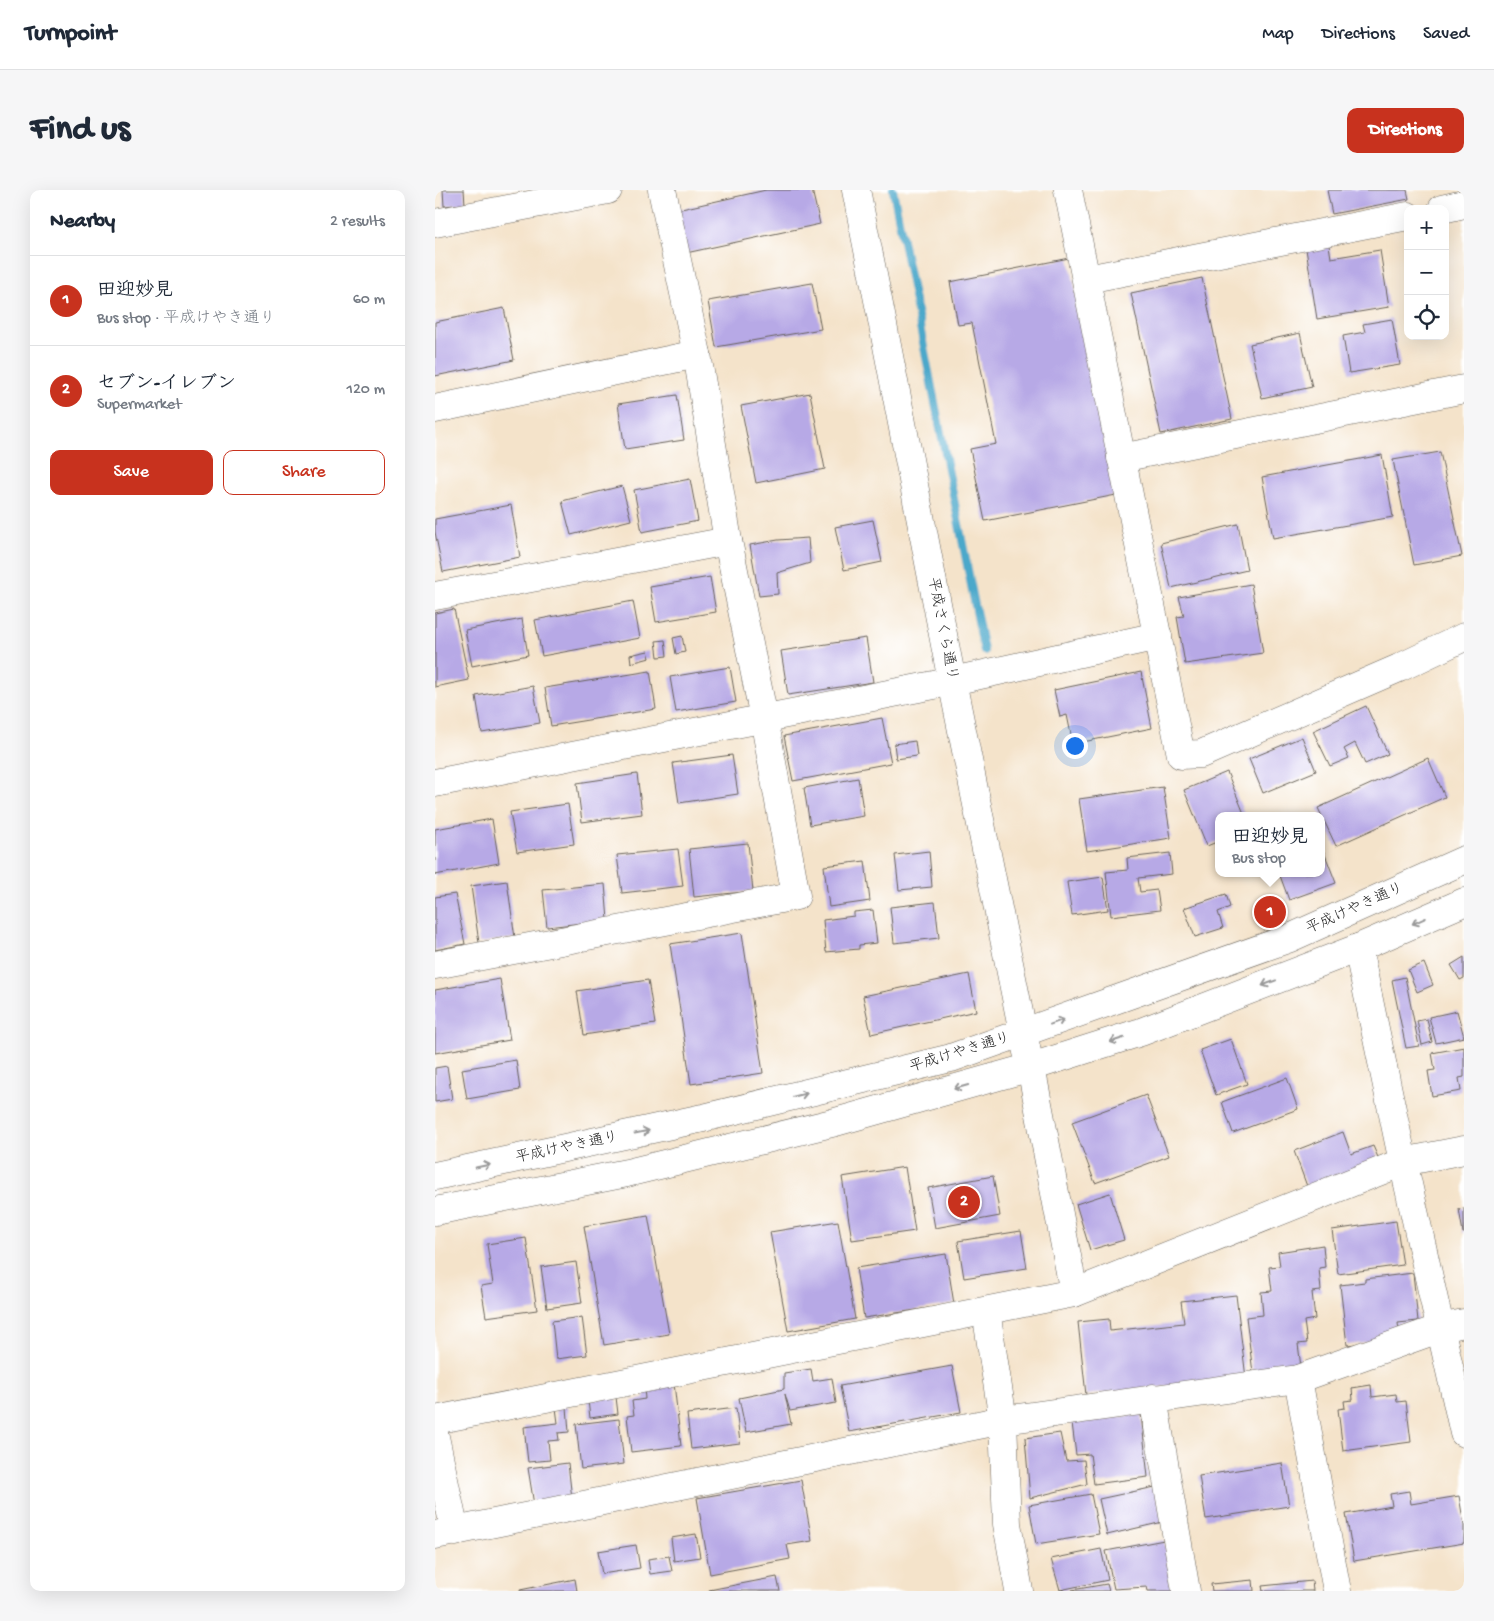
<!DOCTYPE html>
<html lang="en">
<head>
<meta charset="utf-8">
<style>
  body { margin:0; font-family:"Gochi Hand","Klee One",sans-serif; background:#f6f6f7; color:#1f2937 }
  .controls { position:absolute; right:15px; top:15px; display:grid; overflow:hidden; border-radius:10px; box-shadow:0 5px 20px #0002 }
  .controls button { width:45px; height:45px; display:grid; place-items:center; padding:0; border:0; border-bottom:1px solid #e0e1e3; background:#fff; color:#1f2937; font:25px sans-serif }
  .you { position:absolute; left:639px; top:555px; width:18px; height:18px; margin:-12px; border:4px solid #fff; border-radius:50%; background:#1a73e8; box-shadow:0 0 0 8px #1a73e833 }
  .badge { display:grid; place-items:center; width:32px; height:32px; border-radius:50%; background:#c8321e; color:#fff; font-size:16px; font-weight:700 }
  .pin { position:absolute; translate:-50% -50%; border:2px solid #fff; box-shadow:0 1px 5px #0006 }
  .popup { position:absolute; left:780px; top:622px; width:110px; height:65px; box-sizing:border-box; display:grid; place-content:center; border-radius:10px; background:#fff; filter:drop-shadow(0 1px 4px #0005); font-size:16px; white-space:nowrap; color:#747a83 }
  .popup b { font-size:19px; color:#1f2937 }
  .popup::after { content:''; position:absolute; left:50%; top:100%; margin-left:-10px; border:10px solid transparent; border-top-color:#fff }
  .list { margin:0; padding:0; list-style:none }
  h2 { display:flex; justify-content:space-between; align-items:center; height:65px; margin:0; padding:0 20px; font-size:21px }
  h2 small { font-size:16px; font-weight:400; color:#747a83 }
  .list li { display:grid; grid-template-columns:32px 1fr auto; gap:15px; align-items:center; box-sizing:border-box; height:90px; padding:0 20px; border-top:1px solid #e0e1e3 }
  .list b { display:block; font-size:19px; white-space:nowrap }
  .list p { margin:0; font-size:16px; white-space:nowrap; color:#747a83 }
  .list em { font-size:16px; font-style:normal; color:#747a83 }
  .actions { display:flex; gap:10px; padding:15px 20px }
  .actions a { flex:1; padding:11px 0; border:1px solid #c8321e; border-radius:10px; text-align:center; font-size:18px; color:#c8321e }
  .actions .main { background:#c8321e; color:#fff }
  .icon { flex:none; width:28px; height:28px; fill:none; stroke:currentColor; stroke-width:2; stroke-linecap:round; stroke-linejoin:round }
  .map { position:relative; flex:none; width:1029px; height:1401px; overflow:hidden; border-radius:10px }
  header { display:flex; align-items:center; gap:30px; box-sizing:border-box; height:70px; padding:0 25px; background:#fff; border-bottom:1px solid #e0e1e3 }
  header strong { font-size:24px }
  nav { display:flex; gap:28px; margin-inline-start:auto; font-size:18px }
  .intro { display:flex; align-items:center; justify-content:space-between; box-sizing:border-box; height:120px; padding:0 30px }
  h1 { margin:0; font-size:35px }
  .button { padding:12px 22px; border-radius:10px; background:#c8321e; color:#fff; font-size:18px; font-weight:700 }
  main { display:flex; gap:30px; padding:0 30px }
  aside { flex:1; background:#fff; border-radius:10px; box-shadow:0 5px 20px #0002 }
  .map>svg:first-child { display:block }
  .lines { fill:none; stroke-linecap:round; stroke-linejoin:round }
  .stream { stroke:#4ca8ca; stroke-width:8 }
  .building { fill:#b7a9e6 }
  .street-casing { stroke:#686259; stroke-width:29 }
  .secondary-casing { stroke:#686259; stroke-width:29 }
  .street { stroke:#fff; stroke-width:28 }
  .secondary { stroke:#fff; stroke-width:28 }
  .oneway { stroke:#999 }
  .labels { text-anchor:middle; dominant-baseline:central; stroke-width:4; stroke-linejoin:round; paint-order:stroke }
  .street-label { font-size:15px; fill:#1c1c1c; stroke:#fff }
</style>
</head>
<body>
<header>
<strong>Turnpoint</strong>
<nav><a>Map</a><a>Directions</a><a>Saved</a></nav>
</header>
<div class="intro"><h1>Find us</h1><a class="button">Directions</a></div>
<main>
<aside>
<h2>Nearby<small>2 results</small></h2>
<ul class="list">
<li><span class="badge">1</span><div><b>田迎妙見</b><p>Bus stop · 平成けやき通り</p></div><em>60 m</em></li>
<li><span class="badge">2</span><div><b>セブン-イレブン</b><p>Supermarket</p></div><em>120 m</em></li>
</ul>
<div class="actions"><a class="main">Save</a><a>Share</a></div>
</aside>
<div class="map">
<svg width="1029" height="1401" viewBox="0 0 1029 1401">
  <rect width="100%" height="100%" fill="#fff"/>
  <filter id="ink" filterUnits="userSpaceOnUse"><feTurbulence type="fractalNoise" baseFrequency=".02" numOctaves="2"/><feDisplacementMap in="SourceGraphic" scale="10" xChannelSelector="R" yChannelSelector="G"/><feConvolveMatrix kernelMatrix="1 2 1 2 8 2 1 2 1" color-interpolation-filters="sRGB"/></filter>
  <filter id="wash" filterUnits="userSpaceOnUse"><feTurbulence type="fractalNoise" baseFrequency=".0096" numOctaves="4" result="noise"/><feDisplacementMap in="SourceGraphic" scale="20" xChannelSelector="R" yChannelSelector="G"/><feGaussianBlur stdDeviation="1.12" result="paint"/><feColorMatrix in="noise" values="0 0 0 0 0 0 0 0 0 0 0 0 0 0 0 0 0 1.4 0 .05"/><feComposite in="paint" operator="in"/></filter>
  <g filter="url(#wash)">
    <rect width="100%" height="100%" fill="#f4e3ca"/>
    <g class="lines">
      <polyline class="stream" points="458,0 549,461"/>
    </g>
    <g id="blocks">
      <g class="building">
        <polygon points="8,0 29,0 30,14 9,16"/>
        <polygon points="331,0 377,0 385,34 251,63 242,20"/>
        <polygon points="892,0 972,0 974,9 897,24"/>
        <polygon points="894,55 896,68 945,60 954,117 882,129 871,59"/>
        <polygon points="634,68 681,305 550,331 535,259 561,254 537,133 523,135 515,92"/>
        <polygon points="767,88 797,229 726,244 696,103"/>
        <polygon points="377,93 386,139 281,157 273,111"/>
        <polygon points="69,118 79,170 0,186 0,132"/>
        <polygon points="957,129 965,175 914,183 908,146 930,142 928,134"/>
        <polygon points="865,143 877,197 827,208 815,154"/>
        <polygon points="375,203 390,279 321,293 306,216"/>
        <polygon points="242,205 249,250 190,259 183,214"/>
        <polygon points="1005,262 1027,366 979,375 958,270"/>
        <polygon points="947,265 958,327 838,348 827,287"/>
        <polygon points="255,289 263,331 207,342 199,300"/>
        <polygon points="187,296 196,330 136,345 127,311"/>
        <polygon points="76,315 85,367 8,382 0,342 0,329"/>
        <polygon points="438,330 447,372 409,380 400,337"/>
        <polygon points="803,334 812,380 736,398 726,353"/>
        <polygon points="373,348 375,373 342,383 343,404 324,406 315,355 343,350"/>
        <polygon points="275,387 281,422 221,432 215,397"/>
        <polygon points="816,394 828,463 750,474 742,427 749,426 744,407"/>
        <polygon points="198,411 205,448 107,466 100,430"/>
        <polygon points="19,419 34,490 0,497 0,423"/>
        <polygon points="87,429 93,465 37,476 30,440"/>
        <polygon points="247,446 250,462 241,464 238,448"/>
        <polygon points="431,448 438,492 353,505 346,461"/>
        <polygon points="230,450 232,466 223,467 221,451"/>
        <polygon points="213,461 215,468 196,473 195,465"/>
        <polygon points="295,477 301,512 241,522 235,487"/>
        <polygon points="215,481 221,519 116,536 110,498"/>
        <polygon points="706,482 717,538 638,554 632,525 625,527 619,500"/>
        <polygon points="98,496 105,533 47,543 41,506"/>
        <polygon points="931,516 953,564 930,574 920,553 909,559 914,568 895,576 878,541"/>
        <polygon points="447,528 456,573 358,591 349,546"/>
        <polygon points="867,547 881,581 828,603 814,569"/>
        <polygon points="480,551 482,566 461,569 459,554"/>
        <polygon points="297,565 303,604 244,613 238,573"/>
        <polygon points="993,568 1010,607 901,656 883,618"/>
        <polygon points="792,582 810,626 784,626 784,651 772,656 749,600"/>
        <polygon points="202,584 207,624 147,632 142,593"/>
        <polygon points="423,588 429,626 375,635 369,598"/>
        <polygon points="728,597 736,648 652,661 644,609"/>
        <polygon points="133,614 139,654 82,662 75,622"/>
        <polygon points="57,629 64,673 0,685 0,639"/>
        <polygon points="313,653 318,701 259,707 254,659"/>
        <polygon points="243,659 248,696 187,703 182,665"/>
        <polygon points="494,661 497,697 464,700 460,665"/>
        <polygon points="889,662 901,693 854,710 844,683 886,683 886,663"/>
        <polygon points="735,663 737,684 703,688 705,702 722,700 725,720 676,726 671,682 693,680 692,668"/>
        <polygon points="430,671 435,711 394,717 389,676"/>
        <polygon points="668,687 673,720 637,725 632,692"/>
        <polygon points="72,691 80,748 44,753 36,696"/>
        <polygon points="170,694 173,730 112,737 108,700"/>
        <polygon points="20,704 30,754 0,760 0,707"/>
        <polygon points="791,704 795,717 783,722 788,738 760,747 749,718"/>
        <polygon points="500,712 504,748 459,753 455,717"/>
        <polygon points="438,720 442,753 424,755 424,759 391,762 388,730 419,726 419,722"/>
        <polygon points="307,743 328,883 256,894 235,754"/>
        <polygon points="1029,767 1029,788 1025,790 1016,775"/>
        <polygon points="989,773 998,795 982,802 973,780"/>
        <polygon points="534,784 541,821 436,844 428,806"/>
        <polygon points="970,787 984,856 971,858 957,790"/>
        <polygon points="65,789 75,850 0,863 0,800"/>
        <polygon points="213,790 220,834 149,845 142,801"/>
        <polygon points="1022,821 1029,847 1001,853 994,827"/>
        <polygon points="992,829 997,852 987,855 982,831"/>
        <polygon points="796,849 812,894 781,905 765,860"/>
        <polygon points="1029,857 1029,887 1024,888 1026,901 997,906 993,881 1000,880 997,863"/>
        <polygon points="81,870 85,900 32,909 27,879"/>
        <polygon points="12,876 17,909 0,912 0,878"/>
        <polygon points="852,888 863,919 798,943 787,912"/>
        <polygon points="711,905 734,966 660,993 637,932"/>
        <polygon points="908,942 916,964 938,956 945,972 873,999 859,961"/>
        <polygon points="470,977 480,1041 417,1050 407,987"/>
        <polygon points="558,986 565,1026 500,1038 493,998"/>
        <polygon points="675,1003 689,1050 655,1060 641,1014"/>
        <polygon points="1029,1018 1029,1043 1028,1043 1024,1019"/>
        <polygon points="213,1025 234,1144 169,1155 149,1036"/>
        <polygon points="403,1031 420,1129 353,1141 335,1042"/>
        <polygon points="961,1031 968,1075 903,1084 897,1040"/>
        <polygon points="586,1041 592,1078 529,1088 523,1051"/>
        <polygon points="91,1048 102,1120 51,1127 46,1096 58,1094 52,1054"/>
        <polygon points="888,1055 890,1077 884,1078 886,1101 877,1102 880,1129 869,1131 872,1153 863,1154 866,1177 818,1183 811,1127 828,1125 826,1102 837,1101 834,1077 845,1076 843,1062"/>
        <polygon points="511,1064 519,1114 429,1128 421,1078"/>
        <polygon points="141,1072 147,1113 112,1118 106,1077"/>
        <polygon points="978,1083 983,1131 963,1133 965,1149 912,1155 905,1095 930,1092 930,1089"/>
        <polygon points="801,1105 811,1188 651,1205 643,1132 674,1129 675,1141 749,1133 746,1111"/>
        <polygon points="147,1127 152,1165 121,1169 117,1131"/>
        <polygon points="517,1176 526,1222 414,1242 405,1196"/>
        <polygon points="376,1179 378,1191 397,1188 401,1213 355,1221 350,1204 356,1234 311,1242 304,1208 349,1199 349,1183"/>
        <polygon points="239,1193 246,1256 196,1262 192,1226 199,1225 197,1211 210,1209 209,1197"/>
        <polygon points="936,1195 937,1207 961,1204 962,1212 971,1211 976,1252 908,1261 903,1219 910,1218 909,1211 918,1210 917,1198"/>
        <polygon points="181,1207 183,1224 155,1228 153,1210"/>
        <polygon points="132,1217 134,1242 123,1243 124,1250 113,1251 115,1270 93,1272 89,1237 123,1233 121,1218"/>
        <polygon points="301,1218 305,1253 256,1259 252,1224"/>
        <polygon points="706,1224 713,1287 659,1294 655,1264 641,1265 637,1233"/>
        <polygon points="184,1229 189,1274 146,1279 141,1234"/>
        <polygon points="625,1243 631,1271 649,1270 652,1294 595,1308 590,1248"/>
        <polygon points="133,1273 137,1309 99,1315 93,1278"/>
        <polygon points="847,1273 854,1316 771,1329 764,1286"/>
        <polygon points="366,1290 377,1351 352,1355 355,1369 275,1384 262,1308"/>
        <polygon points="720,1297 728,1332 672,1345 664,1309"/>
        <polygon points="974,1301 976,1314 1024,1306 1029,1336 1029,1353 919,1371 911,1324 957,1316 955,1304"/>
        <polygon points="656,1304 664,1344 601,1354 594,1315"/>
        <polygon points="261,1344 265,1367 239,1371 236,1348"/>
        <polygon points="729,1350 739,1401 713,1401 712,1397 679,1399 671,1361"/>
        <polygon points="201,1355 205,1378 167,1384 163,1361"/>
        <polygon points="666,1359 673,1390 625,1400 616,1369"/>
        <polygon points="234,1366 237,1381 215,1384 213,1369"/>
        <polygon points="342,1387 345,1401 274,1401 274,1400"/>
        <polygon points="140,1389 142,1401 85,1401 85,1400"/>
        <polygon points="818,1390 819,1401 777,1401 776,1394"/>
        <polygon points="877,1391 878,1401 828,1401 827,1396"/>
        <polygon points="672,1394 674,1401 637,1401 637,1400"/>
      </g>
    </g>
  </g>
  <g filter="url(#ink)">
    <use href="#blocks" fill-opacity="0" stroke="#686259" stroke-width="1"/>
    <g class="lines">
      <g class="street-casing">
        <g id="street">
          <polyline points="633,0 746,565 766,564 964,478 1029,447"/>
          <polyline points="1007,19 1029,14"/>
          <polyline points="0,33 173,0"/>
          <polyline points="652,89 973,26"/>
          <polyline points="0,219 262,164"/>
          <polyline points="686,268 1029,199"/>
          <polyline points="0,406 293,351"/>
          <polyline points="0,593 499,495 723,446"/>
          <polyline points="923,758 968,972 1029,1243"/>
          <polyline points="0,775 361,706 329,528 293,351 262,164 227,0"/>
          <polyline points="596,877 639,1103"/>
          <polyline points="551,1121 568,1230 572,1334 584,1401"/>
          <polyline points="863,1189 902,1401"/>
          <polyline points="718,1208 751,1401"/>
          <polyline points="0,1230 639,1103 968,972 1029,960"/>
          <polyline points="0,1247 20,1342"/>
          <polyline points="0,1345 568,1230 863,1189 1006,1138 1029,1133"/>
        </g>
      </g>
      <g class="secondary-casing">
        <g id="secondary">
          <polyline points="421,0 447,130 517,491 592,862"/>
          <polyline points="0,986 268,928 516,868 855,748 1029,670"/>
          <polyline points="0,1021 192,983 397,933 596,877 706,842 923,758 1029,712"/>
        </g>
      </g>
      <use href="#street" class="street"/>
      <use href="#secondary" class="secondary"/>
    </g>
    <defs><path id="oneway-shaft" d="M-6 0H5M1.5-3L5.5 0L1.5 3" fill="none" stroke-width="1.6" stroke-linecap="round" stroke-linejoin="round" transform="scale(1.25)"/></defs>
    <g class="oneway">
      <use href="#oneway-shaft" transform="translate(984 731) rotate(156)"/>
      <use href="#oneway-shaft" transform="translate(834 793) rotate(159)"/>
      <use href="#oneway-shaft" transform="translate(622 832) rotate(-20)"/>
      <use href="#oneway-shaft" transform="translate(682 850) rotate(162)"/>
      <use href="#oneway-shaft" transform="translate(526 897) rotate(164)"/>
      <use href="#oneway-shaft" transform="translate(365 905) rotate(-14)"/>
      <use href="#oneway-shaft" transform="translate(207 942) rotate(-12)"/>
      <use href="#oneway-shaft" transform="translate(48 976) rotate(-12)"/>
    </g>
  </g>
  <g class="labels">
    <g class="street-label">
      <text transform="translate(507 439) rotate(79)">平成さくら通り</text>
      <text transform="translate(920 719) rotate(-24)">平成けやき通り</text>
      <text transform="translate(525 863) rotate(-17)">平成けやき通り</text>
      <text transform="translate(132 958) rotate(-12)">平成けやき通り</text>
    </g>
  </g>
</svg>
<div class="controls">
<button>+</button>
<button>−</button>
<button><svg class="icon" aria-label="locate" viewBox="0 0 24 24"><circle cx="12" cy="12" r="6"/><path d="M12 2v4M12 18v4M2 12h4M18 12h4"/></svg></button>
</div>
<div class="you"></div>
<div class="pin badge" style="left:835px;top:722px">1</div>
<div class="popup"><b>田迎妙見</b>Bus stop</div>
<div class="pin badge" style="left:529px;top:1012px">2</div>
</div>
</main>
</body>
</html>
